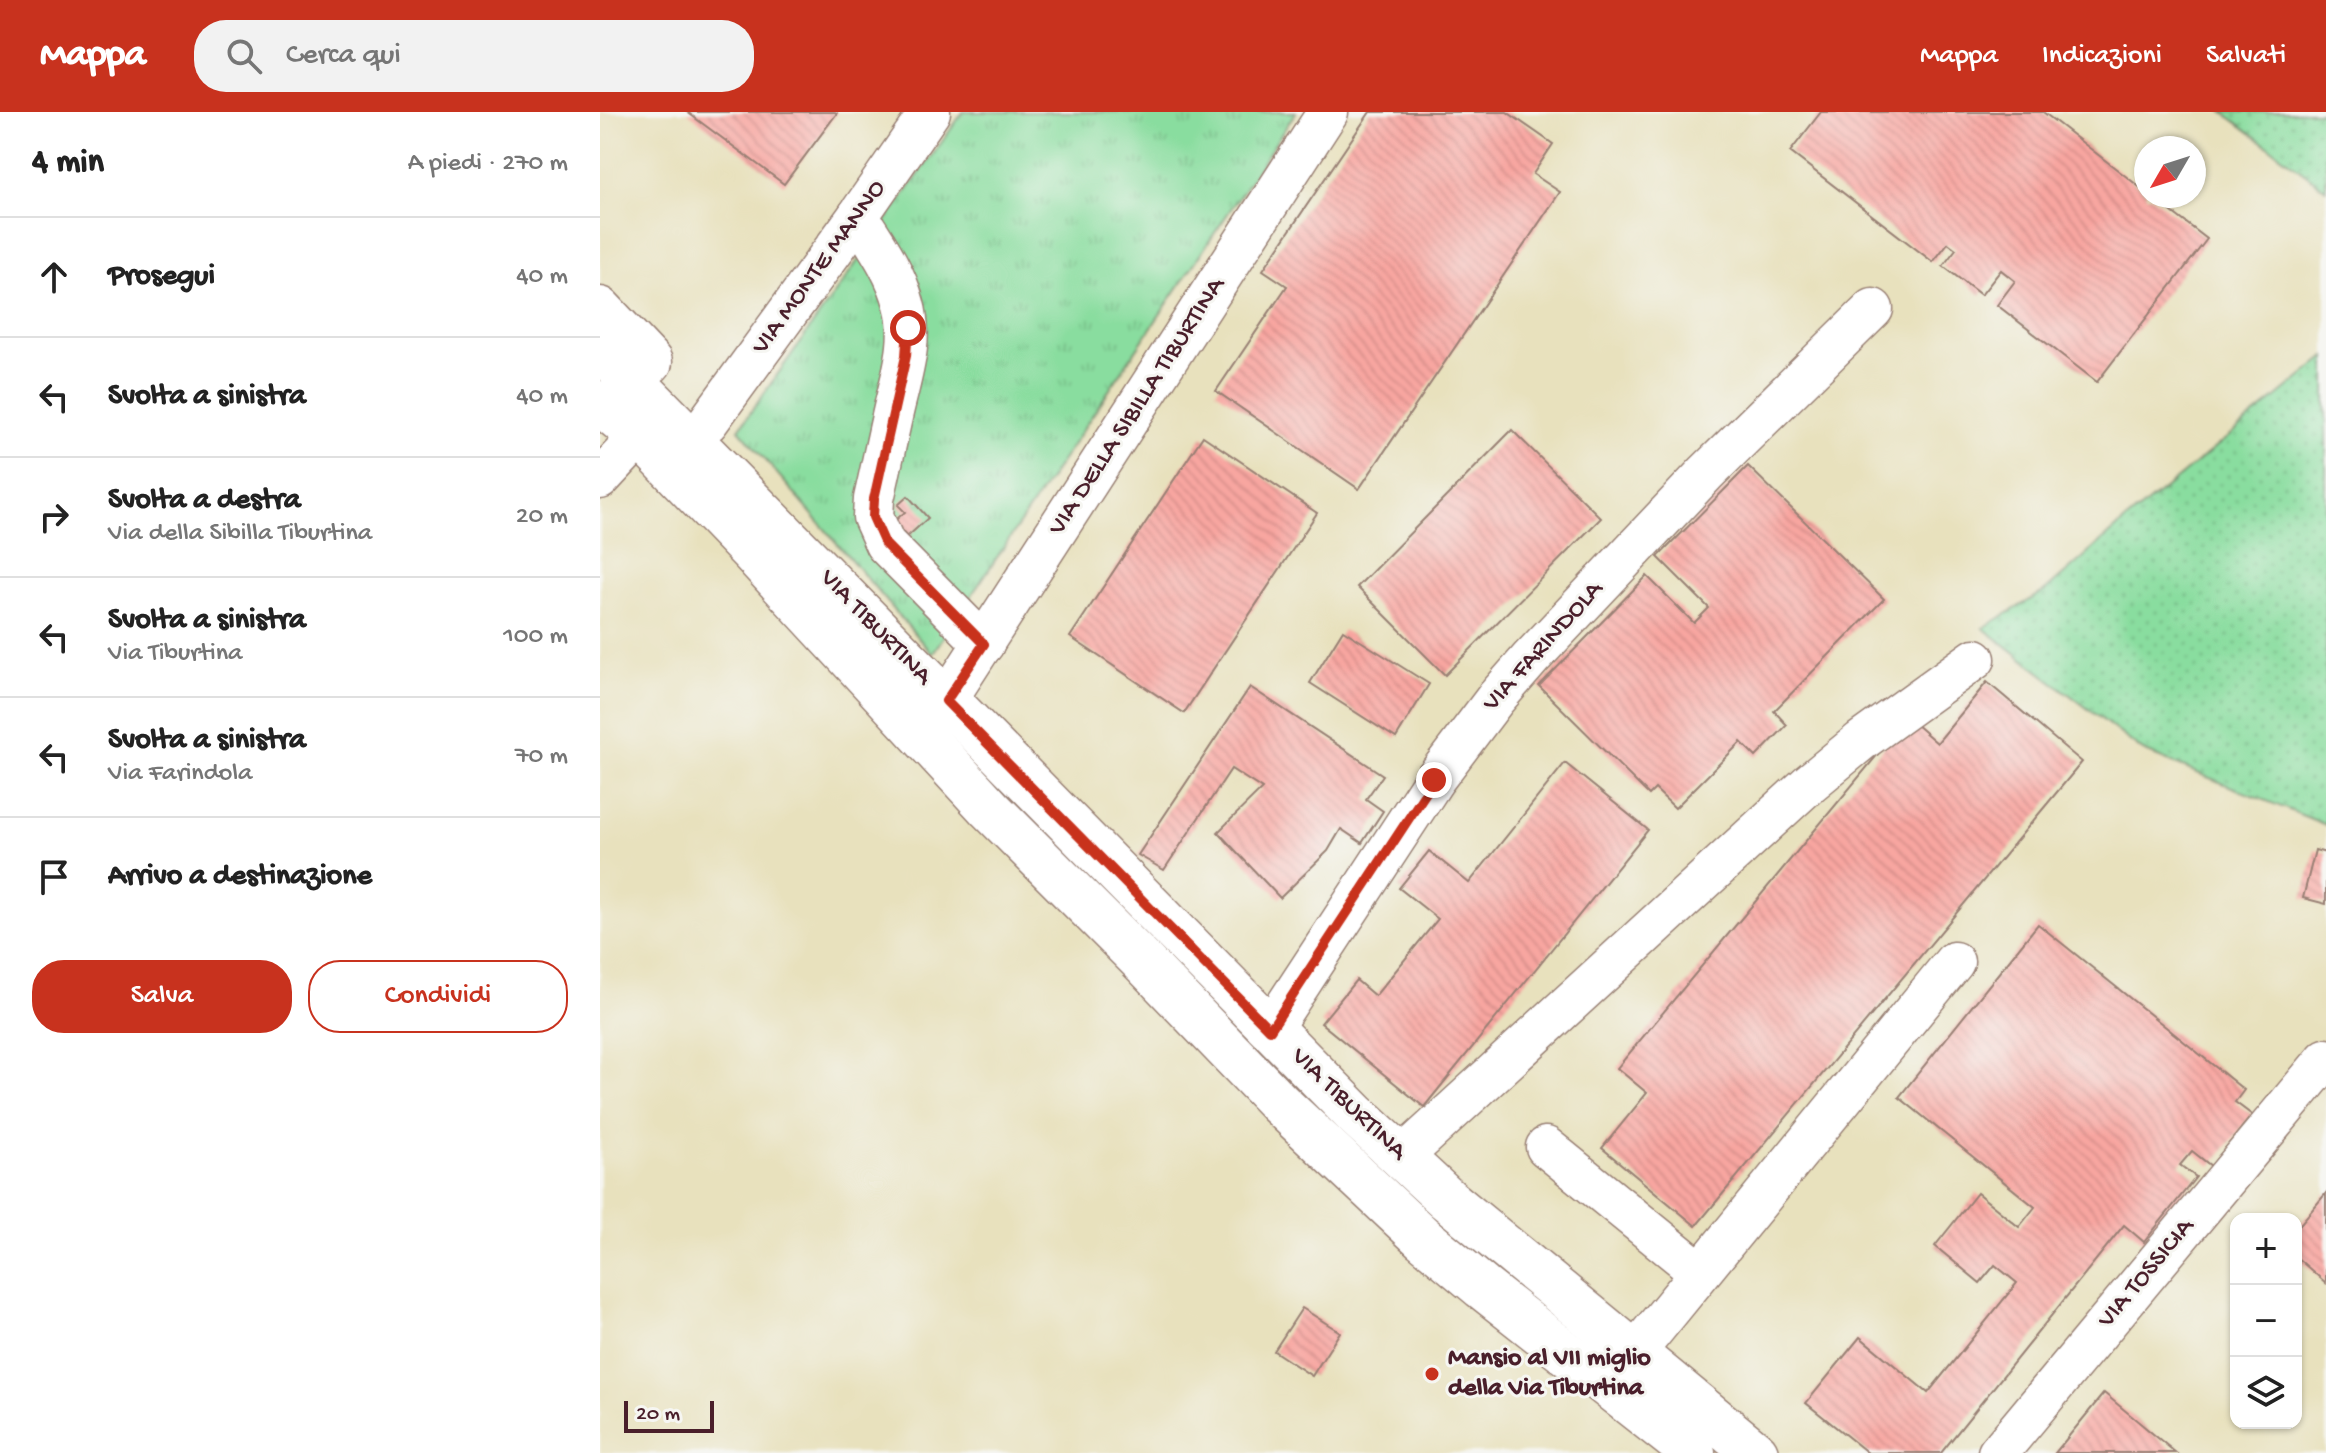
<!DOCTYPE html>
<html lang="it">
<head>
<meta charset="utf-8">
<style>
  body { margin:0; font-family:"Gochi Hand",sans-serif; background:#f2f2f2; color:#222 }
  .controls { position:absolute; right:24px; bottom:24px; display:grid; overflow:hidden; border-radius:16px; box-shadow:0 2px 6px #0004 }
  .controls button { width:72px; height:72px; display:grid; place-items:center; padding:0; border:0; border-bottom:2px solid #e0e0e0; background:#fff; color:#222; font:40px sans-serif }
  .compass { position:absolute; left:1534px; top:24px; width:72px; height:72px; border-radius:50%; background:#fff; box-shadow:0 2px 6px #0004; rotate:231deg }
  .scale { position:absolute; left:24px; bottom:20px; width:90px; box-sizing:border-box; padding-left:8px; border:4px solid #4a1f2b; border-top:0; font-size:22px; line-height:28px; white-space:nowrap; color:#4a1f2b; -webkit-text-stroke:6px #f6f6f2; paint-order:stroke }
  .stop { position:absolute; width:24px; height:24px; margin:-18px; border:6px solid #c8321e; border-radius:50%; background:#fff }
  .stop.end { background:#c8321e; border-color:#fff; box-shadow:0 2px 8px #0008 }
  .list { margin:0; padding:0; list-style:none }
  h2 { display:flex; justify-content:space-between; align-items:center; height:104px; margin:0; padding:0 32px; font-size:34px }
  h2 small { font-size:26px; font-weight:400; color:#767676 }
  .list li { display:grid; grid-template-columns:52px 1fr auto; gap:24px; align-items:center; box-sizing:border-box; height:120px; padding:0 32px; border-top:2px solid #e0e0e0 }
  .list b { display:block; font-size:30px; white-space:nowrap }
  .list p { margin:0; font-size:26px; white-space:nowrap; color:#767676 }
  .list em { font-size:26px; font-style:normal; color:#767676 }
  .actions { display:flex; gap:16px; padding:24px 32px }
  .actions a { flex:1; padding:18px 0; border:2px solid #c8321e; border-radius:32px; text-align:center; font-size:28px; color:#c8321e }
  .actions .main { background:#c8321e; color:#fff }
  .icon { flex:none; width:44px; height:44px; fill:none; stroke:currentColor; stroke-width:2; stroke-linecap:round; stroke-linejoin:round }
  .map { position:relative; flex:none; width:1726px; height:1341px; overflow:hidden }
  header { display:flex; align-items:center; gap:48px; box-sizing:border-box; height:112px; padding:0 40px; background:#c8321e; color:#fff }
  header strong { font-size:38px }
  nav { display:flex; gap:44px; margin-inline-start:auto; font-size:28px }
  .search { width:560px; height:72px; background:#f2f2f2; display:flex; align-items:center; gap:20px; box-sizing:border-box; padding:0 28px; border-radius:32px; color:#767676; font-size:30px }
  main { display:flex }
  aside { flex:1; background:#fff }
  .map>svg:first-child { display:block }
  .grass { fill:url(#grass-dots); stroke:#6a7e65; stroke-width:2 }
  .park { fill:url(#park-tufts); stroke:#6a7e65; stroke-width:2 }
  .building { fill:url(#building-back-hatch) }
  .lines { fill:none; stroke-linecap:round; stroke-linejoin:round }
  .minor-casing { stroke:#998074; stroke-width:43 }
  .major-casing { stroke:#998074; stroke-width:47 }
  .minor { stroke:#fff; stroke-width:40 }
  .major { stroke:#fff; stroke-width:44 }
  .route { stroke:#c8321e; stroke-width:10 }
  .poi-dot { fill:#c8321e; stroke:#f6f6f2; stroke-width:3 }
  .labels { text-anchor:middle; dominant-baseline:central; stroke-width:6; stroke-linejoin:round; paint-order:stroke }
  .street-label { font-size:26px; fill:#4a1f2b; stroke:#f6f6f2 }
  .poi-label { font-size:26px; font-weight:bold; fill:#4a1f2b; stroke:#f6f6f2; text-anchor:start }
</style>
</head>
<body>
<header>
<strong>Mappa</strong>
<div class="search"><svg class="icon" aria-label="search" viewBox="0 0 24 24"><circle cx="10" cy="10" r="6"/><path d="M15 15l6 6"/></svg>Cerca qui</div>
<nav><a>Mappa</a><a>Indicazioni</a><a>Salvati</a></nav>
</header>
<main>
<aside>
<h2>4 min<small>A piedi · 270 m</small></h2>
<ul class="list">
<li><svg class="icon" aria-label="ahead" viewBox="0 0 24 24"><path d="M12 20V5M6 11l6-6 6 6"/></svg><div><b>Prosegui</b></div><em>40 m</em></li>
<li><svg class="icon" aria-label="left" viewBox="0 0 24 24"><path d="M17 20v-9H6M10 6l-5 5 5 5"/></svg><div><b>Svolta a sinistra</b></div><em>40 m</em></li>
<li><svg class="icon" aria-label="right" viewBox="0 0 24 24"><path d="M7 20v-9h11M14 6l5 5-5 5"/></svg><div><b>Svolta a destra</b><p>Via della Sibilla Tiburtina</p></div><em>20 m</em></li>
<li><svg class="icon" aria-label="left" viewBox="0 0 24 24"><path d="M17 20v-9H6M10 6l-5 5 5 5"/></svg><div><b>Svolta a sinistra</b><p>Via Tiburtina</p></div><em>100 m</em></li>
<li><svg class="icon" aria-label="left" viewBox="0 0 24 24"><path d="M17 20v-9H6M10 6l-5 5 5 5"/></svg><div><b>Svolta a sinistra</b><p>Via Farindola</p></div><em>70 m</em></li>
<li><svg class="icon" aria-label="arrive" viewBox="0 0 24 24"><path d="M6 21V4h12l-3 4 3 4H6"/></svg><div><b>Arrivo a destinazione</b></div></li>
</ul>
<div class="actions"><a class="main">Salva</a><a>Condividi</a></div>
</aside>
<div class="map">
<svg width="1726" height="1341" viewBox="0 0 1726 1341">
  <defs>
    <pattern id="grass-dots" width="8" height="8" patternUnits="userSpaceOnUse" patternTransform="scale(2)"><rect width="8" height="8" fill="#89dd9f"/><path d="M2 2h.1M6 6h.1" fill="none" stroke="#78bd89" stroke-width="1.8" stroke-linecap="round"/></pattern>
    <pattern id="park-tufts" width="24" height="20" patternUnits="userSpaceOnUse" patternTransform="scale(2)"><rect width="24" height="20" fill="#89dd9f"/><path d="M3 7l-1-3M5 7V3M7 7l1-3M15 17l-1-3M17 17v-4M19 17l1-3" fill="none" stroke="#78bd89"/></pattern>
    <pattern id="building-back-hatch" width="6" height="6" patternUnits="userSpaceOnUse" patternTransform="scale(2)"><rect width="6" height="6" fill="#f8a6a0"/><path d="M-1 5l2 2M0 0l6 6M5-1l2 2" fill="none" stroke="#d68e8a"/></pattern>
  </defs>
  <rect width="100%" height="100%" fill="#f6f6f2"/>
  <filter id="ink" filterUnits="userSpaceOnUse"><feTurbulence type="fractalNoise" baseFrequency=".0125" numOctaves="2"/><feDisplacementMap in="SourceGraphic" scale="16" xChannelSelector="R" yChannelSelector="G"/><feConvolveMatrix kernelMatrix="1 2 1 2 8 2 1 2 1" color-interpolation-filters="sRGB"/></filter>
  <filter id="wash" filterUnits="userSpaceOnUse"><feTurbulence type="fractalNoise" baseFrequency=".006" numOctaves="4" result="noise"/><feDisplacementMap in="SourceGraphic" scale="32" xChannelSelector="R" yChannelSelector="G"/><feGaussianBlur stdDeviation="1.8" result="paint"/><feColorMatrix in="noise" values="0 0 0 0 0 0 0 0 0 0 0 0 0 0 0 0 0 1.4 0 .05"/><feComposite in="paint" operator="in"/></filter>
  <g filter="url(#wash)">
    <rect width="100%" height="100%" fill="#e8e1bd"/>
    <g class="grass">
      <polygon points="1623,0 1726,0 1726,77"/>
      <polygon points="1726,245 1726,713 1543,639 1383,516 1445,479 1518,415"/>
    </g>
    <polygon class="park" points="363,0 696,0 332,542 139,317"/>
    <g id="blocks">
      <g class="building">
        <polygon points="87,0 235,0 237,1 184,72"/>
        <polygon points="770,0 907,0 953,32 933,62 960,80 759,377 616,279 687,174 663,158"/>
        <polygon points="1221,0 1443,0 1546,80 1546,84 1551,84 1607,127 1497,270 1397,193 1415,169 1401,158 1381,183 1343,154 1356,137 1348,131 1333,150 1190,40"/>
        <polygon points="912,318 1001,406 845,563 757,475"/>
        <polygon points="603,324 717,401 584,601 470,525"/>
        <polygon points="1148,354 1284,487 1174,599 1187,613 1156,645 1141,630 1075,696 1055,677 1049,683 939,574 1047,464 1094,511 1109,496 1058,445"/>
        <polygon points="308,384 328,406 307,425 293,410 305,400 298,393"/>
        <polygon points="743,518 829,572 796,626 710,571"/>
        <polygon points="1387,570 1482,650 1096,1114 1002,1036 1047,981 1017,956 1308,606 1337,631"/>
        <polygon points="650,575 783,663 766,687 783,699 762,731 741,717 728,739 680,786 618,720 662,677 631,657 564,758 538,743"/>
        <polygon points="965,651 1048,718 824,995 721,911 756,868 775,884 838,807 799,776 829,739 869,771"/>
        <polygon points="1715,738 1726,741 1726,792 1703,786"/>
        <polygon points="1438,812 1644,978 1635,990 1652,1003 1611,1054 1592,1039 1580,1053 1596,1065 1544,1130 1524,1113 1341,1341 1268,1341 1206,1291 1260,1225 1328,1281 1417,1171 1395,1153 1380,1171 1335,1134 1377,1081 1419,1115 1435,1095 1299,985"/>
        <polygon points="1726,1081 1726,1171 1696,1145 1696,1117"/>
        <polygon points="702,1196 740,1220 712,1264 674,1239"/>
        <polygon points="1504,1281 1576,1341 1455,1341"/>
      </g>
    </g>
  </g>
  <g filter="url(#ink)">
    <use href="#blocks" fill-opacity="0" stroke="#998074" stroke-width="2"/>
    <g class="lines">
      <g class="minor-casing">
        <g id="minor">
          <path d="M258,104C276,132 296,160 304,192C314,227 302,262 294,296C287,326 281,357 274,387L273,405L285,432L384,532"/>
          <polyline points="108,310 258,104 330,0"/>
          <polyline points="0,367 40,324"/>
          <polyline points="346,589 728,0"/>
          <polyline points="670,918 834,668 896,586 931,546 1106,361 1273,197"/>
          <polyline points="946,1035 1100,1160"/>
          <polyline points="801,1046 1210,671 1261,629 1375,547"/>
          <polyline points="1034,1242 1354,850"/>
          <polyline points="1398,1341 1726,947"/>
        </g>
      </g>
      <g class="major-casing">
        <g id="major">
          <polyline points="0,197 50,250"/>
          <polyline points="0,236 755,1002 847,1087 1156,1341"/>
          <polyline points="0,291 40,324 153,441 390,697 544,851 679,991 823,1126 882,1175 1093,1341"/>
        </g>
      </g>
      <use href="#minor" class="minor"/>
      <use href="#major" class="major"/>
    </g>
  </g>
  <g class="lines" filter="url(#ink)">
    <polyline class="route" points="308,216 306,244 274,387 273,405 285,432 384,532 346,589 670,918 834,668"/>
  </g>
  <circle class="poi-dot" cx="832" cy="1262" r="8"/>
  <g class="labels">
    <g class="street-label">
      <text transform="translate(220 156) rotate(-54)">VIA MONTE MANNO</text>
      <text transform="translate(538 295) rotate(-57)">VIA DELLA SIBILLA TIBURTINA</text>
      <text transform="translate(275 516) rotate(46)">VIA TIBURTINA</text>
      <text transform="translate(944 535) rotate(-48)">VIA FARINDOLA</text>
      <text transform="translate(748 993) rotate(44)">VIA TIBURTINA</text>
      <text transform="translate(1547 1162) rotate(-50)">VIA TOSSICIA</text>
    </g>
    <g class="poi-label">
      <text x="848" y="1247">Mansio al VII miglio<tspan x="848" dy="30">della Via Tiburtina</tspan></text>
    </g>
  </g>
</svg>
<div class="controls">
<button>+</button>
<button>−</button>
<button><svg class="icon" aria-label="layers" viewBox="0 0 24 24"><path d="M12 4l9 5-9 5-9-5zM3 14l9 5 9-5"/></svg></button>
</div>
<svg class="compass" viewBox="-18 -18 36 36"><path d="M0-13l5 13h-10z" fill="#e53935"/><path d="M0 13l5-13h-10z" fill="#767676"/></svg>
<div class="scale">20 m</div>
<div class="stop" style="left:308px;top:216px"></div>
<div class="stop end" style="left:834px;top:668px"></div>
</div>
</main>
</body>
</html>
